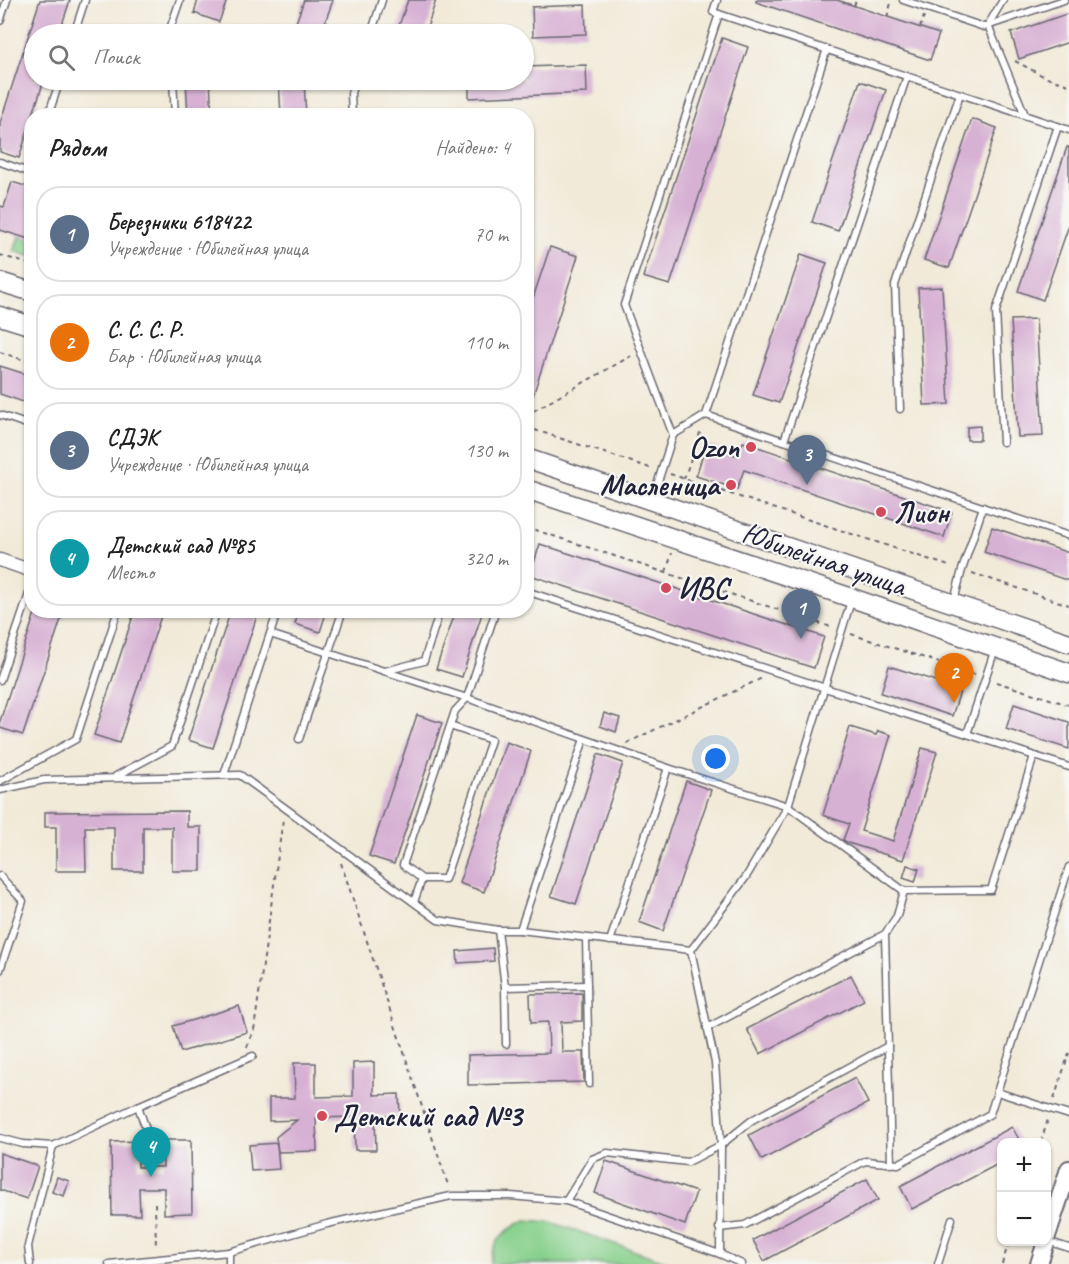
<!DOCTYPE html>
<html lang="ru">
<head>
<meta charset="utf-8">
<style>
  body { margin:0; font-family:Caveat,sans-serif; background:#f2f2f2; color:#222 }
  .controls { position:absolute; right:18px; bottom:18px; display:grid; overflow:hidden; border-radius:12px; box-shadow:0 2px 4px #0004 }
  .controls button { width:54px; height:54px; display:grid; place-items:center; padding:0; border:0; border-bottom:2px solid #e0e0e0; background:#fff; color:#222; font:30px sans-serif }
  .you { position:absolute; left:716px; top:759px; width:21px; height:21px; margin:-15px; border:4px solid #fff; border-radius:50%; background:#1a73e8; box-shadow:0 0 0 9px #1a73e833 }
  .badge { display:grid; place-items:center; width:39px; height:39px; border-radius:50%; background:#0b8043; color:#fff; font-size:20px; font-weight:700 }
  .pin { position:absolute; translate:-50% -50px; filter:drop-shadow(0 2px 3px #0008) }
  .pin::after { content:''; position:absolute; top:32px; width:21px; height:18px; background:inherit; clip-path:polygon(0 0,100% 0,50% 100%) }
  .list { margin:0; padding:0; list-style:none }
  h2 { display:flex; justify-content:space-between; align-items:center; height:78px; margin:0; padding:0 24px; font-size:26px }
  h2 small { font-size:20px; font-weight:400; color:#767676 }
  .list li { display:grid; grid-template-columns:39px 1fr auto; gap:18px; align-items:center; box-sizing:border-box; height:96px; margin:0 12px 12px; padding:0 12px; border:2px solid #e0e0e0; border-radius:24px }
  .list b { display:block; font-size:22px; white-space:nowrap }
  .list p { margin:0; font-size:20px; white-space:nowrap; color:#767676 }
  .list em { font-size:20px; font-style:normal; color:#767676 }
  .icon { flex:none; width:33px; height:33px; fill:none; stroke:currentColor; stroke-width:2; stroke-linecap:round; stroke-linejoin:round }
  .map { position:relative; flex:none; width:1069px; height:1264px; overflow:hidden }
  .search { position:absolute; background:#fff; box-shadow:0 2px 4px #0004; left:24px; top:24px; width:510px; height:66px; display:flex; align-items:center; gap:15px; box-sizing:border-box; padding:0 21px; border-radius:33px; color:#767676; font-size:22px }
  .panel { position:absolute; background:#fff; box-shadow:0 2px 4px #0004; left:24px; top:108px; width:510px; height:510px; border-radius:24px }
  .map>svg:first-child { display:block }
  .green { fill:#87d08c; stroke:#547964; stroke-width:1.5 }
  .building { fill:#d7b1d4 }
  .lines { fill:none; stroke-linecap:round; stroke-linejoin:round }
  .lane-casing { stroke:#6a6872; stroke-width:9 }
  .street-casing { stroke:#6a6872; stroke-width:15 }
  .secondary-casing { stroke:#6a6872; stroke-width:20 }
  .primary-casing { stroke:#6a6872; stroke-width:21 }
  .path { stroke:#6a6872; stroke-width:2; stroke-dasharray:4.5 4.5; stroke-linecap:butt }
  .lane { stroke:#fff; stroke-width:6 }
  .street { stroke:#fff; stroke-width:12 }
  .secondary { stroke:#fff; stroke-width:16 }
  .primary { stroke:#fff; stroke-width:18 }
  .poi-dot { fill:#d1495b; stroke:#f6f6f2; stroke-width:2 }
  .labels { text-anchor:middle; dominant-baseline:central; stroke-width:4.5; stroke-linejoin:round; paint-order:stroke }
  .poi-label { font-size:30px; font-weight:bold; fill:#22223b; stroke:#f6f6f2; text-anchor:start }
  .street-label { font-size:30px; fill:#22223b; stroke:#f6f6f2 }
</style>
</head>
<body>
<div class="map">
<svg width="1069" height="1264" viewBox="0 0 1069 1264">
  <rect width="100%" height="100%" fill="#f6f6f2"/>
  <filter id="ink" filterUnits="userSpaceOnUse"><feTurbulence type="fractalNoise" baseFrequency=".0167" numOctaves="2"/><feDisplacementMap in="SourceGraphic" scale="12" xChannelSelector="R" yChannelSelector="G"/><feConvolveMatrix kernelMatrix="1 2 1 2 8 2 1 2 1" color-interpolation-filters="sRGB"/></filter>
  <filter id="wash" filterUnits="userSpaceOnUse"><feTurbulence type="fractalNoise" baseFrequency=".008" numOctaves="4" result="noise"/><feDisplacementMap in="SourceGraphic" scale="24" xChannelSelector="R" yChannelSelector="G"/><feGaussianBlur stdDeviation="1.35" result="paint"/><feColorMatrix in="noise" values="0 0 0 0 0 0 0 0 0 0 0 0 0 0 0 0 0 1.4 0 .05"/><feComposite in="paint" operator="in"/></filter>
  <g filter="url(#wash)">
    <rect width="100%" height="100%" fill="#f1ead8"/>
    <g class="green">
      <polygon points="19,236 31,240 31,257 14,251"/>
      <path d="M525,1220L551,1222L673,1264H491C493,1239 503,1232 525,1220Z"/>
    </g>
    <g id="blocks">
      <g class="building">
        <polygon points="40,0 70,0 59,34 34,34 34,80 44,80 19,158 0,152 0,123"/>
        <polygon points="198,0 227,0 219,22 194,13"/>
        <polygon points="304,0 333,0 321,34 292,34"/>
        <polygon points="408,0 436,0 425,34 396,34"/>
        <polygon points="756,0 837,0 939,34 930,60 756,2"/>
        <polygon points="585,5 586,34 533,36 532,7"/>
        <polygon points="1069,13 1069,42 1019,59 1011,33"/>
        <polygon points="722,38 748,47 670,285 643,277"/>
        <polygon points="586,65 587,93 469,98 469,80 524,80 524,67"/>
        <polygon points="186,80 210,80 212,116 188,116"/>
        <polygon points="279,80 304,80 306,116 281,116"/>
        <polygon points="860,81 886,90 838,231 812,222"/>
        <polygon points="972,119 997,128 949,268 924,260"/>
        <polygon points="1067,147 1069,147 1069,225 1043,300 1018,291"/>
        <polygon points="12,182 32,188 32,240 0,230 0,206 4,207"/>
        <polygon points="550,247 578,256 529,408 526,408 526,319"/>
        <polygon points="801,254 827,263 779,403 753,395"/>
        <polygon points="942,287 949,404 924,405 918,288"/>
        <polygon points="1036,319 1043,436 1018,437 1011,320"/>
        <polygon points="0,366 32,376 32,405 0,394"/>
        <polygon points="980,426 980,440 967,440 967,427"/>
        <polygon points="743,442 952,512 944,537 744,470 737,489 696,476 706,445 738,456"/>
        <polygon points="992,527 1069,553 1069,581 984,552"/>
        <polygon points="540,544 824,637 814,668 530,575"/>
        <polygon points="36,610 64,610 23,735 0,728 0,721"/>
        <polygon points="135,610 163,610 119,743 94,735"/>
        <polygon points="231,610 259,610 213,748 188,740"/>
        <polygon points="299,610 327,610 320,632 295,624"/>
        <polygon points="456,610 483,610 462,677 436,669"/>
        <polygon points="889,666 961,689 952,716 881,693"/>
        <polygon points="1014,704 1069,722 1069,749 1006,729"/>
        <polygon points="604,713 620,718 616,732 600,726"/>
        <polygon points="417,715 442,723 394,864 369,856"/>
        <polygon points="850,727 876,735 878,731 891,735 861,831 893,841 922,748 937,752 903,860 848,843 843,840 849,824 823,815"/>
        <polygon points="506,742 531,751 484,892 459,883"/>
        <polygon points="598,754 623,763 576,904 551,896"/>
        <polygon points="686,781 711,790 663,931 639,922"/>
        <polygon points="187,811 187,827 201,827 201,871 172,871 172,827 143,827 143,871 114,871 114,827 85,827 86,871 56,871 56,827 45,827 45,812"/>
        <polygon points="907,865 919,869 915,882 903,878"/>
        <polygon points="493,948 494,961 458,963 457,951"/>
        <polygon points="851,975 864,1000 760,1054 747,1029"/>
        <polygon points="582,993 582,1021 561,1022 562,1052 583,1052 584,1082 468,1085 468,1055 549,1053 548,1022 531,1023 530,994"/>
        <polygon points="239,1006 247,1032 181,1052 173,1026"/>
        <polygon points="374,1062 374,1095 399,1094 400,1115 375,1116 376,1150 355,1150 354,1117 316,1118 317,1151 278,1152 276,1137 297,1120 269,1121 269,1098 295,1098 294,1063 316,1063 316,1097 353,1096 353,1063"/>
        <polygon points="855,1078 868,1103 762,1160 749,1135"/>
        <polygon points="1012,1127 1021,1143 1002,1143 1002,1162 912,1209 900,1186"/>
        <polygon points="162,1140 191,1140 192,1213 164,1214 164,1188 139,1188 140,1215 112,1215 111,1142 138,1141 138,1167 163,1167"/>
        <polygon points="277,1143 279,1169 251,1171 249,1145"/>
        <polygon points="0,1153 38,1166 27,1199 0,1190"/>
        <polygon points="606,1161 696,1192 685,1225 595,1193"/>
        <polygon points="57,1177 69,1181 64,1196 52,1192"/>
        <polygon points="867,1179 878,1200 764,1261 753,1240"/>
      </g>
    </g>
  </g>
  <g filter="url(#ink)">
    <use href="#blocks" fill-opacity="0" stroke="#6a6872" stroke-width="1.5"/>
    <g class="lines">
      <g class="lane-casing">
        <g id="lane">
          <polyline points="717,0 713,12 719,14"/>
          <polyline points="903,0 984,27 1064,0"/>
          <polyline points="1003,0 988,25 1025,115"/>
          <polyline points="0,21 7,0"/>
          <polyline points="74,34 85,0"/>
          <polyline points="170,34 170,29 180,0"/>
          <polyline points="371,34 382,0"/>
          <polyline points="173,80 175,116"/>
          <polyline points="48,116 60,80"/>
          <polyline points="352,116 351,93 355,80"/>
          <polyline points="0,162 32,173"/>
          <polyline points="900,409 895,285 960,94"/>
          <polyline points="0,415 32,426"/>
          <polyline points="706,415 1069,536"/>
          <polyline points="673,435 624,305 719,14 1069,130"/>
          <polyline points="784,441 907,76"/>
          <polyline points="1003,442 996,311 1058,126"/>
          <polyline points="652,500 673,435 706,415 827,49"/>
          <polyline points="526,516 533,495"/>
          <polyline points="526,591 967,734"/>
          <polyline points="954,601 962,570 983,507"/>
          <polyline points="278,610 270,634 467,698 496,610"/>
          <polyline points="995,649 967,734 1069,767"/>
          <polyline points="385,671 424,661 440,610"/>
          <polyline points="0,680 32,585"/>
          <polyline points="450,726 491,740 445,879 422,879 403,865 450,726 455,711 467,698 668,768 788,806 904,891 897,916 885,934 707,1028"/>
          <polyline points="299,739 343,610"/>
          <polyline points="224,775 270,634"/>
          <polyline points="116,776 172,746 217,610"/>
          <polyline points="0,781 76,739 118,610"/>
          <polyline points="0,790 44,780 240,775 438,920 498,930 520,930 691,950 746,877 788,806 851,601"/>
          <polyline points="1069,867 997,1092 1069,1115"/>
          <polyline points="0,876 23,901 0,970"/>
          <polyline points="904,891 991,890 1034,756"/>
          <polyline points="414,902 422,879"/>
          <polyline points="498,930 505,987 506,1044"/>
          <polyline points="520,930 584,739"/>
          <polyline points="885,934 891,1164"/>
          <polyline points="586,938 589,1084"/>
          <polyline points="610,941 668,768"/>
          <polyline points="691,950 715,1063 721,1145 720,1254"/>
          <polyline points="505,987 587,985"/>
          <polyline points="138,1106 148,1135"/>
          <polyline points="0,1138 23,1144 53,1146 138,1106 253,1056"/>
          <polyline points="566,1201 592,1159 607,1153 688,1162 721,1145 752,1120 888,1046"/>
          <polyline points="719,1228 745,1225 865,1161 898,1164 990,1114 997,1092"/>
          <polyline points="1047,1241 1069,1248"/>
          <polyline points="229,1252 327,1224 451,1196 510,1196 566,1201 720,1254 742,1264"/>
          <polyline points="30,1264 28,1246 53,1146"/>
          <polyline points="109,1264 229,1252 229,1264"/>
          <polyline points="938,1264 952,1219"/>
        </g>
      </g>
      <g class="street-casing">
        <polyline id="street" points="0,560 32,571"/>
      </g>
      <g class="secondary-casing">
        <g id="secondary">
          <polyline points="1046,1239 1069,1169"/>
          <polyline points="1039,1264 1046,1242"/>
        </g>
      </g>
      <g class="primary-casing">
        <g id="primary">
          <polyline points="0,282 32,292"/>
          <polyline points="0,316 32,326"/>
          <polyline points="526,458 1069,643"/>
          <polyline points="526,489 852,598 1069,673"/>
        </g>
      </g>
      <g class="path">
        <polyline points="854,6 856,0"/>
        <polyline points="887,17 892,0"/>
        <polyline points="920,28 924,16"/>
        <polyline points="1015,61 1047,78 1069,85"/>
        <polyline points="0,255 32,265"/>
        <polyline points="0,352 32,363"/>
        <polyline points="526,415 631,356"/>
        <polyline points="526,427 653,469"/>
        <polyline points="670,474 952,567"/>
        <polyline points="684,479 701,430"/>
        <polyline points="691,497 695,482"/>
        <polyline points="526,527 831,627"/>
        <polyline points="666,572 672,553"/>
        <polyline points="972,573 1069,605"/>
        <polyline points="851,634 977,675"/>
        <polyline points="996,682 1069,705"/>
        <polyline points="627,743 762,678"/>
        <polyline points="341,863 448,1185"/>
        <polyline points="247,1047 254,1030 283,819"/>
        <polyline points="1054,1099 1069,1053"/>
        <polyline points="1041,1142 1048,1119"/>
        <polyline points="155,1203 156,1248"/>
        <polyline points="1002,1264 1009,1242"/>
      </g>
      <use href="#lane" class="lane"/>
      <use href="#street" class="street"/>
      <use href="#secondary" class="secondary"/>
      <use href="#primary" class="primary"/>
    </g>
  </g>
  <g class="poi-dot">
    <circle cx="751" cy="447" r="6"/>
    <circle cx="731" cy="485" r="6"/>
    <circle cx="881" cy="512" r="6"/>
    <circle cx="666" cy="588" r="6"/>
    <circle cx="322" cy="1116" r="6"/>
  </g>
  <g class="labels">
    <g class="poi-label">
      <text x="739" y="447" text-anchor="end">Ozon</text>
      <text x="719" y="485" text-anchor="end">Масленица</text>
      <text x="893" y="512">Лион</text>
      <text x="678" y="588">ИВС</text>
      <text x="334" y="1116">Детский сад №3</text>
    </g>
    <g class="street-label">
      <text transform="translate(824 559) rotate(19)">Юбилейная улица</text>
    </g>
  </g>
</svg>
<div class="controls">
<button>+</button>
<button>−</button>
</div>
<div class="you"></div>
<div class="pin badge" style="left:801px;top:639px;background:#5c6f8a">1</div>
<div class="pin badge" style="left:954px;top:703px;background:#e8710a">2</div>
<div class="pin badge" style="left:807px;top:485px;background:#5c6f8a">3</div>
<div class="pin badge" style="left:151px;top:1177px;background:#0f9aa8">4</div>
<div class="search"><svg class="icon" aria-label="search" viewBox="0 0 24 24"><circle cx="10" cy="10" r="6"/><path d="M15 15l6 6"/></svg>Поиск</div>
<section class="panel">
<h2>Рядом<small>Найдено: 4</small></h2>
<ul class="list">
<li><span class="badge" style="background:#5c6f8a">1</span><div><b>Березники 618422</b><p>Учреждение · Юбилейная улица</p></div><em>70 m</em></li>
<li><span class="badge" style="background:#e8710a">2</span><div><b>С. С. С. Р.</b><p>Бар · Юбилейная улица</p></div><em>110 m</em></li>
<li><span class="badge" style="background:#5c6f8a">3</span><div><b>СДЭК</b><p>Учреждение · Юбилейная улица</p></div><em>130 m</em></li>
<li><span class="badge" style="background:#0f9aa8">4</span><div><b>Детский сад №85</b><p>Место</p></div><em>320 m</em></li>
</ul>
</section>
</div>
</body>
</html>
